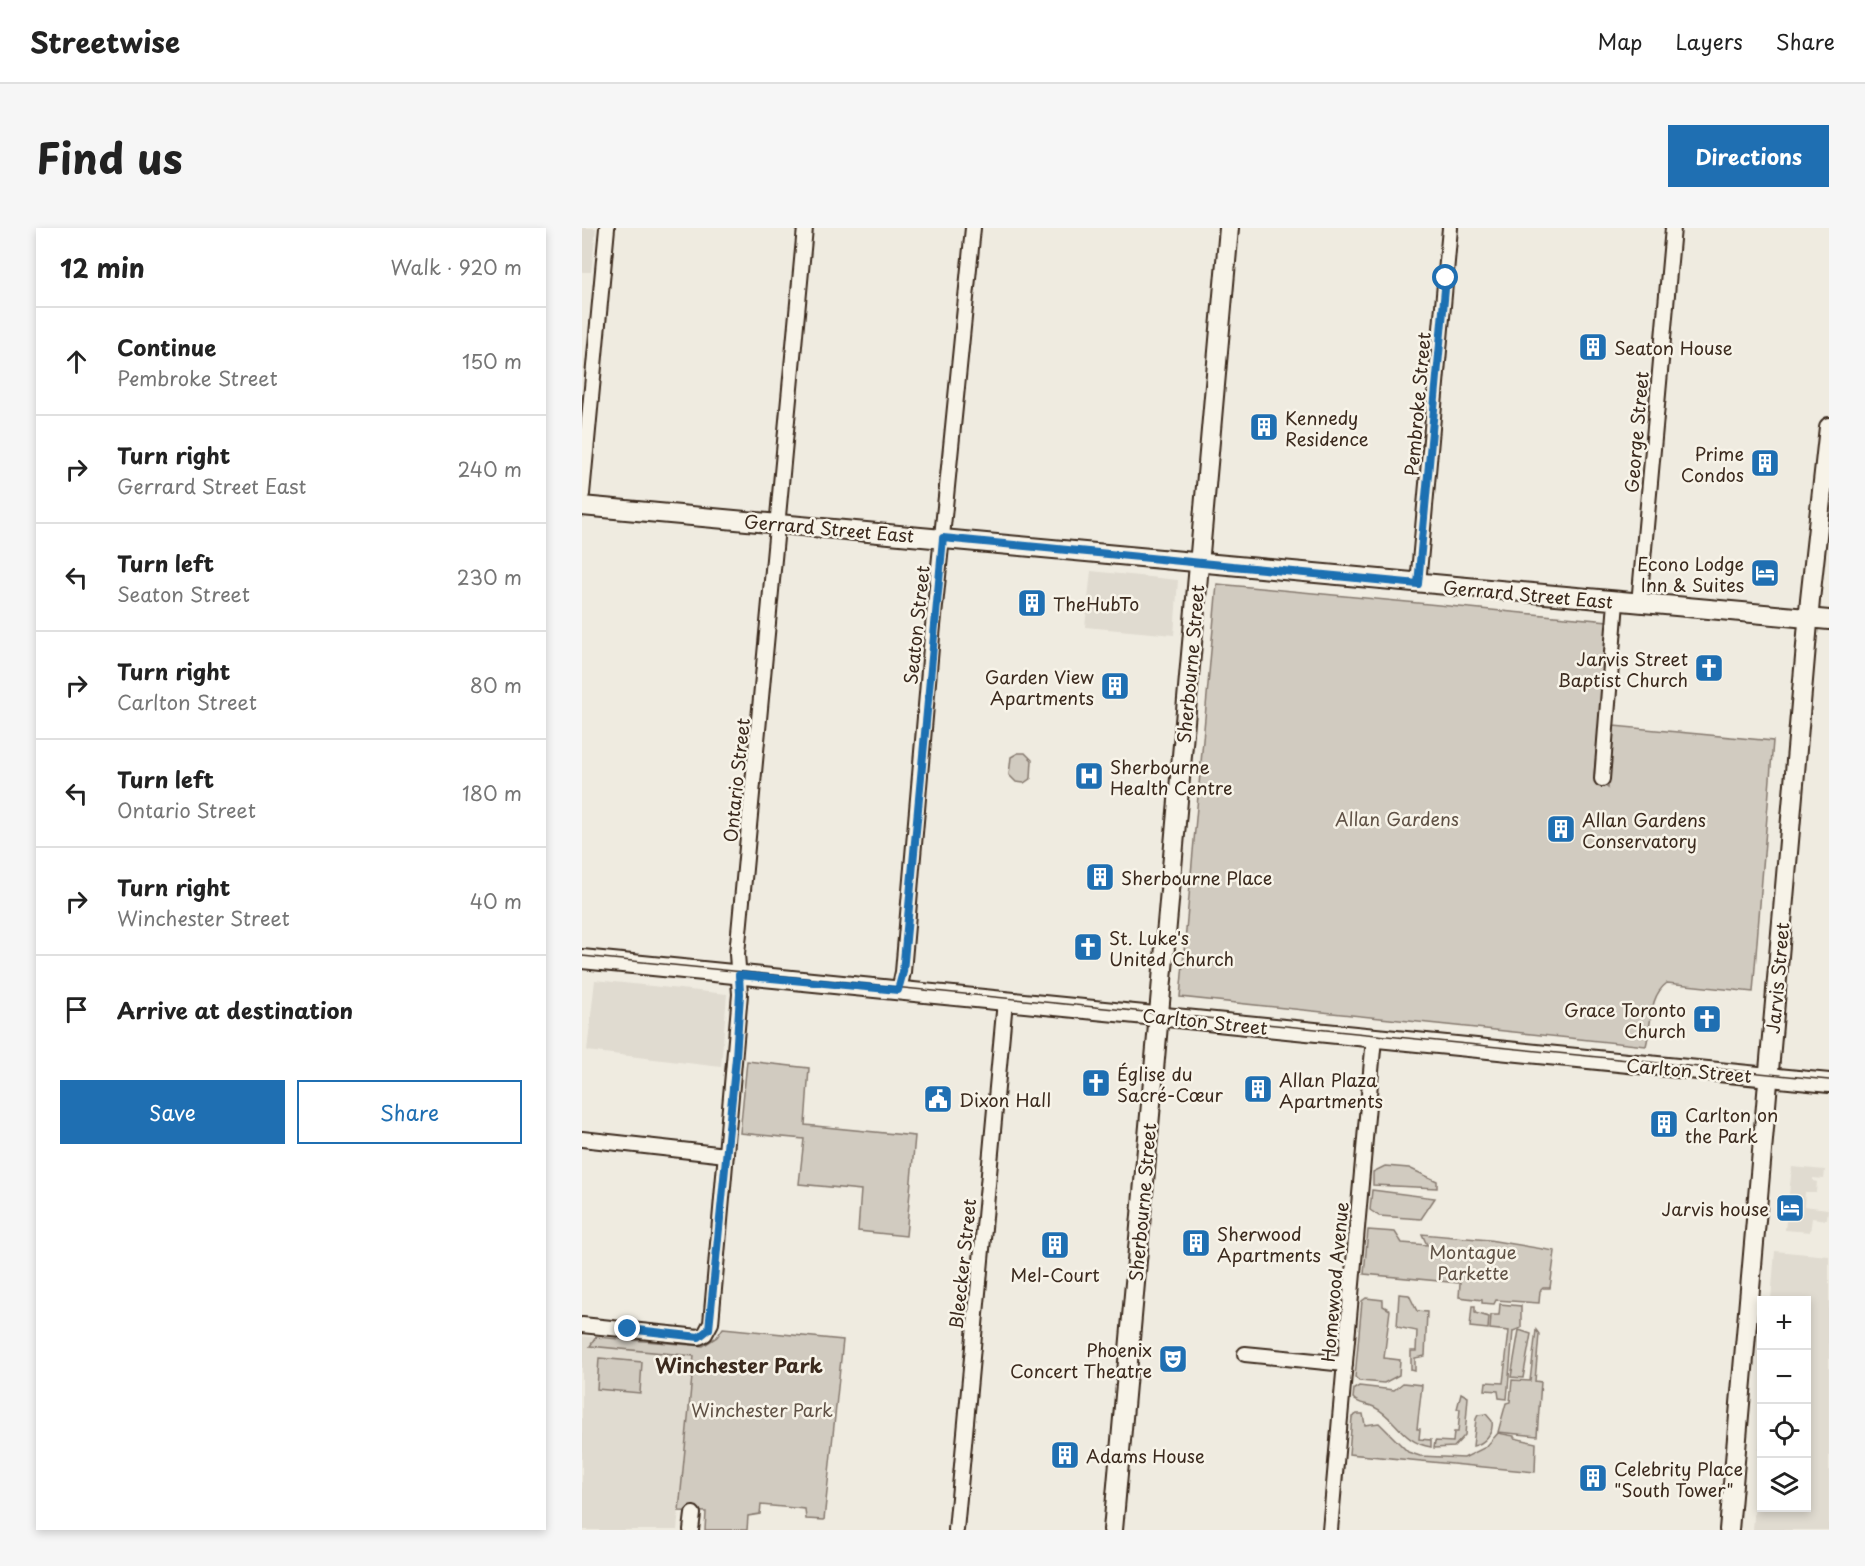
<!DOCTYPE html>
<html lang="en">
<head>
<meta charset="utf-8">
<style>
  body { margin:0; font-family:"Playpen Sans",sans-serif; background:#f6f6f6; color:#222 }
  .controls { position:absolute; right:18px; bottom:18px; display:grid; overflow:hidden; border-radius:0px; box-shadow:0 3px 9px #0003 }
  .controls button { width:54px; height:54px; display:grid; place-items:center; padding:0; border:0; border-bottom:2px solid #e0e0e0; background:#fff; color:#222; font:30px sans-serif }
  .stop { position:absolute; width:18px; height:18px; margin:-14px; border:4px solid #1f6fb2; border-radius:50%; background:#fff }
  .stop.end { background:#1f6fb2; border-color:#fff; box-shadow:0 2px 6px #0008 }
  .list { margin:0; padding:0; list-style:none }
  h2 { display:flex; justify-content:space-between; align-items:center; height:78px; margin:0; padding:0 24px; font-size:26px }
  h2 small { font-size:20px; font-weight:400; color:#767676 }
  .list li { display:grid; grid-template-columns:39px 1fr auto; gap:18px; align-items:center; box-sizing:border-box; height:108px; padding:0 24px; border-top:2px solid #e0e0e0 }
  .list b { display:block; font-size:22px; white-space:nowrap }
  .list p { margin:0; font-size:20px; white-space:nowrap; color:#767676 }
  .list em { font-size:20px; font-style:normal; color:#767676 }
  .actions { display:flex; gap:12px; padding:18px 24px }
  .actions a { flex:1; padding:14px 0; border:2px solid #1f6fb2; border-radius:0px; text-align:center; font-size:21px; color:#1f6fb2 }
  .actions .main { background:#1f6fb2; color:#fff }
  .icon { flex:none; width:33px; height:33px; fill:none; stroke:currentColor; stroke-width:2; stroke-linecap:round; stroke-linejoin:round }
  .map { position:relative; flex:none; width:1247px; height:1302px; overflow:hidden; border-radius:0px }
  header { display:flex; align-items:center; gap:36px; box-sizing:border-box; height:84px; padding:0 30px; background:#fff; border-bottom:2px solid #e0e0e0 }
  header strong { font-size:28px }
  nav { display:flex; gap:33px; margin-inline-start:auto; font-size:21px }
  .intro { display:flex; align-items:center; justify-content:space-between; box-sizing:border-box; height:144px; padding:0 36px }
  h1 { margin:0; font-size:42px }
  .button { padding:15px 27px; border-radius:0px; background:#1f6fb2; color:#fff; font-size:21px; font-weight:700 }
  main { display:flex; gap:36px; padding:0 36px }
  aside { flex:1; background:#fff; border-radius:0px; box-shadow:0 3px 9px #0003 }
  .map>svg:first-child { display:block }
  .built { fill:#e0dbd0 }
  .green { fill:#d1cbc0; stroke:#867a6f; stroke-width:1.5 }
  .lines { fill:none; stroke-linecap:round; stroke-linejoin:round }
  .street-casing { stroke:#3b2a1e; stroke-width:18 }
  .secondary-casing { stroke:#3b2a1e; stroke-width:22 }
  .street { stroke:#f7f3e8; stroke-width:14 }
  .secondary { stroke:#f7f3e8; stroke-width:18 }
  .tram { stroke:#3b2a1e; stroke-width:1.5 }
  .route { stroke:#1f6fb2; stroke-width:8 }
  .labels { text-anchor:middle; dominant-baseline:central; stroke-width:5; stroke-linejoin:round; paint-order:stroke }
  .poi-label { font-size:18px; fill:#3b2a1e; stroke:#f7f3e8; text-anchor:start }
  .street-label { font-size:18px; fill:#3b2a1e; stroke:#f7f3e8 }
  .park-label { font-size:18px; fill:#605246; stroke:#f7f3e8 }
  .neighbourhood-label { font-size:20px; font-weight:bold; fill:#3b2a1e; stroke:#f7f3e8 }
</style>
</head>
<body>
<header>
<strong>Streetwise</strong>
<nav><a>Map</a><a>Layers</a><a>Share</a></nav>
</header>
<div class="intro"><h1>Find us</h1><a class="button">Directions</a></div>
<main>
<aside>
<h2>12 min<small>Walk · 920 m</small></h2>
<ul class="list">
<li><svg class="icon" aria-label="ahead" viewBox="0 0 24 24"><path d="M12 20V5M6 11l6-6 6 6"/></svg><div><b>Continue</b><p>Pembroke Street</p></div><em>150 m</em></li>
<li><svg class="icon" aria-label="right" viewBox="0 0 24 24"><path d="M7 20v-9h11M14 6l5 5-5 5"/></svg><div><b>Turn right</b><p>Gerrard Street East</p></div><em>240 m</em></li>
<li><svg class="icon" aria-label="left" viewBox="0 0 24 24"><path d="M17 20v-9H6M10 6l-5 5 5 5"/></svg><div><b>Turn left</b><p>Seaton Street</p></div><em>230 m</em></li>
<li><svg class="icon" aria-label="right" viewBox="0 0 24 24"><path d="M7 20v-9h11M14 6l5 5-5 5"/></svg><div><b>Turn right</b><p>Carlton Street</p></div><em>80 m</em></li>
<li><svg class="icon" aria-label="left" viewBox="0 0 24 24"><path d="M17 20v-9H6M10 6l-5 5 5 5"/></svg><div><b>Turn left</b><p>Ontario Street</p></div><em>180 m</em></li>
<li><svg class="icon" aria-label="right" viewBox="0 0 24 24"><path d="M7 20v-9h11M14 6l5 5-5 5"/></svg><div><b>Turn right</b><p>Winchester Street</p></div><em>40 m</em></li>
<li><svg class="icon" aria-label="arrive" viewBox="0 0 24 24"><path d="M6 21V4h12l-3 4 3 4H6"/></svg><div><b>Arrive at destination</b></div></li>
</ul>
<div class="actions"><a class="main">Save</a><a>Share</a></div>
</aside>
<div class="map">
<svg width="1247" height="1302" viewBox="0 0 1247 1302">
  <rect width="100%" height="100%" fill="#efebe0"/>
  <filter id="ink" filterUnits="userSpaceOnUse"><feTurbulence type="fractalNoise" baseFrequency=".0167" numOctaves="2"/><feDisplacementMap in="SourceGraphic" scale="12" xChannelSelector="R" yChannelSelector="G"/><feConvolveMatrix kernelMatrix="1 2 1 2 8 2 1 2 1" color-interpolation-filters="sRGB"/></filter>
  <g filter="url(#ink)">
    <g class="built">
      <polygon points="0,0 14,0 9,44 0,44"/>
      <polygon points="509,343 596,352 592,407 503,399"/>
      <polygon points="13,752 145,766 139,839 5,823"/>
      <polygon points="1210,939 1243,942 1242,951 1231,950 1231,953 1235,954 1234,964 1223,964 1222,978 1246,981 1245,992 1230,990 1228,1004 1203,1002"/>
      <polygon points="1193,1023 1247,1028 1247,1302 1171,1302 1179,1190 1180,1280 1224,1280 1224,1072 1189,1072"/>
      <polygon points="0,1108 113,1118 95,1302 0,1302"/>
    </g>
    <g class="green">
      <path d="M635,356L1026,393L1012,548L1026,560L1032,498L1191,513L1171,764L1085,755C1066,769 1070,797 1064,818L598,769Z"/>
      <polygon points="436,525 443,525 450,532 449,550 442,555 434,554 427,547 429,529"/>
      <polygon points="165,833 227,840 223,897 333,908 324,1008 276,1003 279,962 217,956 222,911 158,905"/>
      <polygon points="803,938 827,940 855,953 855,960 791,957 791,944"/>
      <polygon points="790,962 853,970 839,991 797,988 788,982"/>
      <polygon points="786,1002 813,1004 820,1015 845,1017 840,1006 907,1012 973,1023 968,1060 961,1060 958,1063 957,1075 914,1072 912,1076 900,1075 900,1072 877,1069 878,1055 782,1046"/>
      <polygon points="817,1066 827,1067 835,1083 845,1084 843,1128 833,1130 833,1143 829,1142 829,1123 834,1123 835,1103 815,1099"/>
      <polygon points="784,1070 801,1072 801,1078 808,1082 802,1130 818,1132 817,1147 802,1155 777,1153 773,1149 780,1073"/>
      <polygon points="918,1076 939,1078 939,1100 931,1103 925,1171 917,1170 916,1163 903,1162 904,1154 921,1155 927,1103 908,1101 909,1087 917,1087"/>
      <polygon points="890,1078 893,1078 893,1085 907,1089 906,1101 888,1099"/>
      <polygon points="141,1100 261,1112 242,1292 224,1291 223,1281 179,1277 178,1286 166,1288 165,1302 123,1302 124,1284 97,1283 112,1128 8,1118 14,1109 121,1118 135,1109"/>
      <polygon points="937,1102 949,1106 941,1150 929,1149"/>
      <polygon points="954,1102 957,1106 953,1153 959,1154 955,1208 916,1204 924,1175 928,1174 930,1152 948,1153"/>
      <polygon points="17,1130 60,1134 58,1165 15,1161"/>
      <path d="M821,1155L840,1157L835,1201H838L837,1211L849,1212V1219C819,1214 815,1190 792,1179C784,1175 777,1177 771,1170L772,1161L777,1158L812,1162Z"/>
      <polygon points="879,1165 886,1169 883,1207 872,1219 852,1220 853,1213 871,1214 872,1204 876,1204 878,1181 875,1181"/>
      <polygon points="775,1186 781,1186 783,1197 797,1195 826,1224 838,1228 882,1230 904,1219 916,1205 932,1208 932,1210 954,1215 953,1244 767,1226 770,1189"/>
      <path d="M904,1186L910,1193C912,1205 902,1216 891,1218L894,1191L896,1187Z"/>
    </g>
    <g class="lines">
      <g class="street-casing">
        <g id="street">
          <polyline points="0,266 25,0"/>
          <polyline points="836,356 868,0"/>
          <polyline points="1057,376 1091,0"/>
          <polyline points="1020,551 1034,374"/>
          <polyline points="317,762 321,744 350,408 391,0"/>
          <polyline points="0,911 144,927"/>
          <polyline points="0,1097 117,1109 123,1106 129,1095 158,766 155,726 223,0"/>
          <polyline points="663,1126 763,1136"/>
          <polyline points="109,1302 111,1286"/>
          <polyline points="374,1302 423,773"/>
          <polyline points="748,1302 792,810"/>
        </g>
      </g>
      <g class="secondary-casing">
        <g id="secondary">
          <polyline points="0,278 1247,392"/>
          <polyline points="0,731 1247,855"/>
          <polyline points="531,1302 647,0"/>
          <polyline points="1147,1302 1228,372 1247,199"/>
        </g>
      </g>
      <use href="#street" class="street"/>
      <use href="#secondary" class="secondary"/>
      <polyline class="tram" points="0,728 1247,852"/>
    </g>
  </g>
  <g class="lines" filter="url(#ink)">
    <polyline class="route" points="46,1101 117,1109 127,1101 154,830 158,766 157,747 316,762 321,744 361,310 836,356 864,50"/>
  </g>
  <defs>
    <g id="building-square" transform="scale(1.5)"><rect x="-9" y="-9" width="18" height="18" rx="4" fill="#1f6fb2" stroke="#f7f3e8"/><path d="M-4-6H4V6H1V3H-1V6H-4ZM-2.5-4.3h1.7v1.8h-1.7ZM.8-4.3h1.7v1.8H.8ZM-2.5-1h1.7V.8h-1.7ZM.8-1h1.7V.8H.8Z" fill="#fff"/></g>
    <g id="hotel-square" transform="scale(1.5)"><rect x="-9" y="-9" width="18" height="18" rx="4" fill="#1f6fb2" stroke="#f7f3e8"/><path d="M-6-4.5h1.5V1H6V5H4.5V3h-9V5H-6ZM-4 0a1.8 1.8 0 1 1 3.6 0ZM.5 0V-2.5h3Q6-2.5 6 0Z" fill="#fff"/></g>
    <g id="church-square" transform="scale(1.5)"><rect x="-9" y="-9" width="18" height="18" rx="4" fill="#1f6fb2" stroke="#f7f3e8"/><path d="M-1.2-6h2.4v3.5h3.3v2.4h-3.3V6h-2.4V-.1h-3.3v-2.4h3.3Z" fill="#fff"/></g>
    <g id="hospital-square" transform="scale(1.5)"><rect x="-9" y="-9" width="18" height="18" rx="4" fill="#1f6fb2" stroke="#f7f3e8"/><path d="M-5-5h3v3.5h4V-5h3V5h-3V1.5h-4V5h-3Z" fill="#fff"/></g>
    <g id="civic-square" transform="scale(1.5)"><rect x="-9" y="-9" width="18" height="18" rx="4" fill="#1f6fb2" stroke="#f7f3e8"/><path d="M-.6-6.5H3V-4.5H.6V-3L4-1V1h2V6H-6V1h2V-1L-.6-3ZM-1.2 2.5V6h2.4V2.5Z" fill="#fff"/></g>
    <g id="theatre-square" transform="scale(1.5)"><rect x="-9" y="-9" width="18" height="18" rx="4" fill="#1f6fb2" stroke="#f7f3e8"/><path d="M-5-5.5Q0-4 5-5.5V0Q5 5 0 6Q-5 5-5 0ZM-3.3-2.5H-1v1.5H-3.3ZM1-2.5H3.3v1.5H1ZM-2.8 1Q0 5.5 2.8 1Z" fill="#fff"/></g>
  </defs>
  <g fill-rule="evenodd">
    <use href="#building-square" x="1011" y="119"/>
    <use href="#building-square" x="682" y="199"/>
    <use href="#building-square" x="1183" y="235"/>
    <use href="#hotel-square" x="1183" y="345"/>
    <use href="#building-square" x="450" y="375"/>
    <use href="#church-square" x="1127" y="440"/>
    <use href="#building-square" x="533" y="458"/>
    <use href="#hospital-square" x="507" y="548"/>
    <use href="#building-square" x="979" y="601"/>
    <use href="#building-square" x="518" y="649"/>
    <use href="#church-square" x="506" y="719"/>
    <use href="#church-square" x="1125" y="791"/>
    <use href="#church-square" x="514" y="855"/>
    <use href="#building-square" x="676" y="861"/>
    <use href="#civic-square" x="356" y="871"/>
    <use href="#building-square" x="1082" y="896"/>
    <use href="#hotel-square" x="1208" y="980"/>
    <use href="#building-square" x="614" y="1015"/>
    <use href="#building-square" x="473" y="1017"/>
    <use href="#theatre-square" x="591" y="1131"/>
    <use href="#building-square" x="483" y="1227"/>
    <use href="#building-square" x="1011" y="1250"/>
  </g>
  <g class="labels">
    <g class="poi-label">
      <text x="1032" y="119">Seaton House</text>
      <text x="703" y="189">Kennedy<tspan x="703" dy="21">Residence</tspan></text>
      <text x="1162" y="225" text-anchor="end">Prime<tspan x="1162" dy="21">Condos</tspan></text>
      <text x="1162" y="335" text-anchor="end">Econo Lodge<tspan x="1162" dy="21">Inn &amp; Suites</tspan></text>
      <text x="471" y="375">TheHubTo</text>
      <text x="1106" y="430" text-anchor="end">Jarvis Street<tspan x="1106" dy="21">Baptist Church</tspan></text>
      <text x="512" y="448" text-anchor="end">Garden View<tspan x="512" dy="21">Apartments</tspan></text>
      <text x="528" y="538">Sherbourne<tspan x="528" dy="21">Health Centre</tspan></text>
      <text x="1000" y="591">Allan Gardens<tspan x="1000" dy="21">Conservatory</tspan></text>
      <text x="539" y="649">Sherbourne Place</text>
      <text x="527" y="709">St. Luke's<tspan x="527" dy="21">United Church</tspan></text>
      <text x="1104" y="781" text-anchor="end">Grace Toronto<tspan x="1104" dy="21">Church</tspan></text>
      <text x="535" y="845">Église du<tspan x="535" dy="21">Sacré-Cœur</tspan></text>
      <text x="697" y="851">Allan Plaza<tspan x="697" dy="21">Apartments</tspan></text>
      <text x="377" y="871">Dixon Hall</text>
      <text x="1103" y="886">Carlton on<tspan x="1103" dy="21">the Park</tspan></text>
      <text x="1187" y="980" text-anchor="end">Jarvis house</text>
      <text x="635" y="1005">Sherwood<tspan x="635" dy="21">Apartments</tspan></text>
      <text x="473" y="1046" text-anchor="middle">Mel-Court</text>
      <text x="570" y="1121" text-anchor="end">Phoenix<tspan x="570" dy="21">Concert Theatre</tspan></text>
      <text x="504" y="1227">Adams House</text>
      <text x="1032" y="1240">Celebrity Place<tspan x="1032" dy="21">"South Tower"</tspan></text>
    </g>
    <g class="street-label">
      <text transform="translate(835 176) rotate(-85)">Pembroke Street</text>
      <text transform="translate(1054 204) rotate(-85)">George Street</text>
      <text transform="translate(247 300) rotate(5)">Gerrard Street East</text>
      <text transform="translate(946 366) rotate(5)">Gerrard Street East</text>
      <text transform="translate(334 397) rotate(-84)">Seaton Street</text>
      <text transform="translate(608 436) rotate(-85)">Sherbourne Street</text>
      <text transform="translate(154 552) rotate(-84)">Ontario Street</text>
      <text transform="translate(1195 750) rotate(-85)">Jarvis Street</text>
      <text transform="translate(623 793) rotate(6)">Carlton Street</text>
      <text transform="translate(1107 842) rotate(5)">Carlton Street</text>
      <text transform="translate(560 974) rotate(-85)">Sherbourne Street</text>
      <text transform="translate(380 1036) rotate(-84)">Bleecker Street</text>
      <text transform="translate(752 1054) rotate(-85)">Homewood Avenue</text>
    </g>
    <g class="park-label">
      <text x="815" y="590">Allan Gardens</text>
      <text x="891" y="1023">Montague<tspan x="891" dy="21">Parkette</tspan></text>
      <text x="180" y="1181">Winchester Park</text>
    </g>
    <g class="neighbourhood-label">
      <text x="157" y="1137">Winchester Park</text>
    </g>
  </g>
</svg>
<div class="controls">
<button>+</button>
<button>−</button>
<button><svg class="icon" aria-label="locate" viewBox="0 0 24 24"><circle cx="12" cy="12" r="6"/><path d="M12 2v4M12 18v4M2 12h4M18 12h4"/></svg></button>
<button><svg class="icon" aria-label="layers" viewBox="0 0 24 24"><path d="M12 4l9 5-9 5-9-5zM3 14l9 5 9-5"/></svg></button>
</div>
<div class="stop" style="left:864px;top:50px"></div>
<div class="stop end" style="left:46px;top:1101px"></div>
</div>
</main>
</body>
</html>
